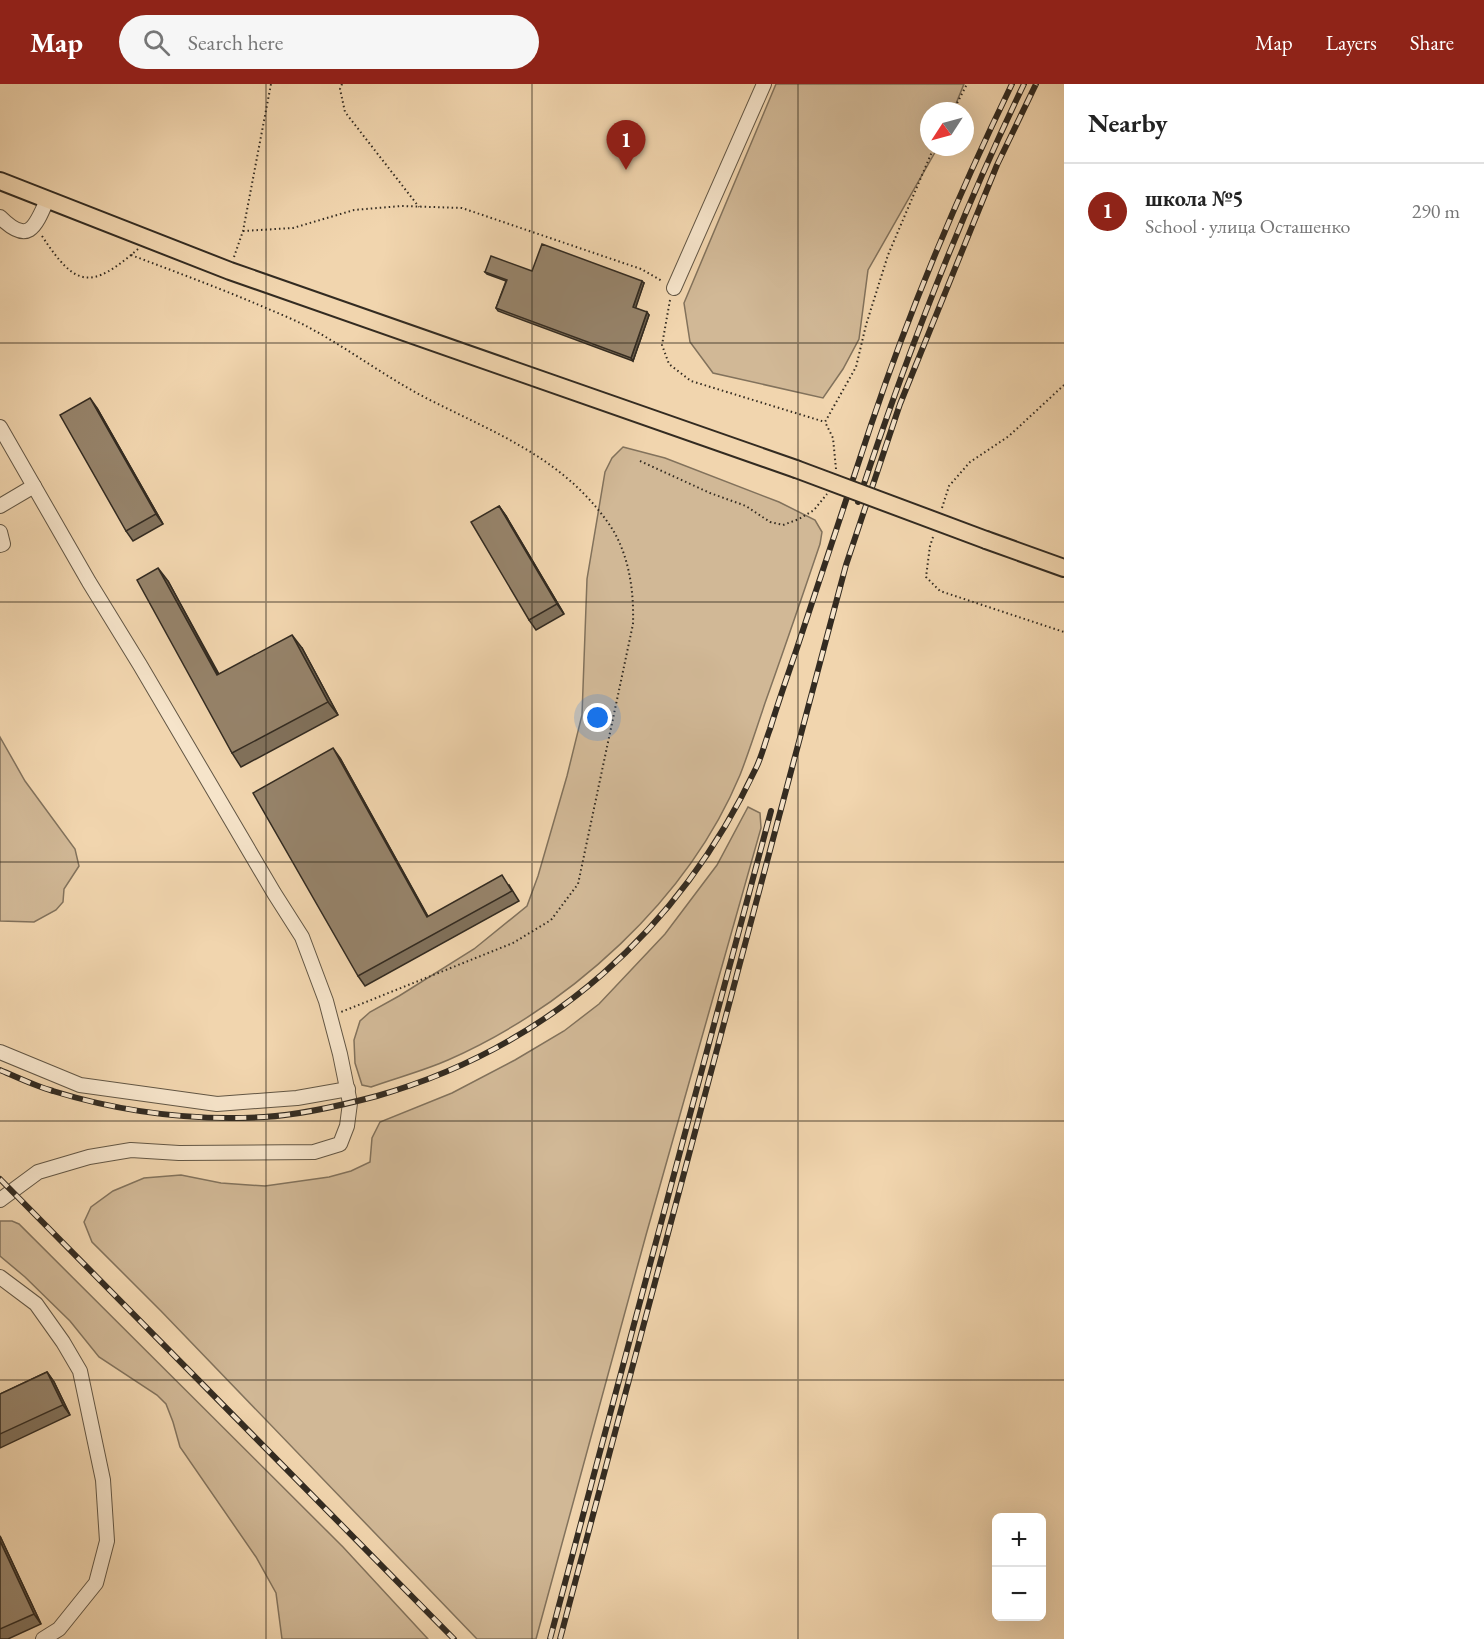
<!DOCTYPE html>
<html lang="en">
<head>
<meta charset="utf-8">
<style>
  body { margin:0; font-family:"EB Garamond",serif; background:#f6f6f6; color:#222 }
  .controls { position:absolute; right:18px; bottom:18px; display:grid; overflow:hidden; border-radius:9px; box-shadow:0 6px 24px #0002 }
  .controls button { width:54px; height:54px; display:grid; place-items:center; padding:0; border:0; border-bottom:2px solid #e0e0e0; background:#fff; color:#222; font:30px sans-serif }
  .compass { position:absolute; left:920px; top:18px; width:54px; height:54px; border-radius:50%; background:#fff; box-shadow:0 6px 24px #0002; rotate:234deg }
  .you { position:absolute; left:598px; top:634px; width:21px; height:21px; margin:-15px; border:4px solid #fff; border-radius:50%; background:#1a73e8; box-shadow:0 0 0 9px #1a73e833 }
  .badge { display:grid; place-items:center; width:39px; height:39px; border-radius:50%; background:#8f2418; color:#fff; font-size:20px; font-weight:700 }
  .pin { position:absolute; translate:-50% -50px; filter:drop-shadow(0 2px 3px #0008) }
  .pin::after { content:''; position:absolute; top:32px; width:21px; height:18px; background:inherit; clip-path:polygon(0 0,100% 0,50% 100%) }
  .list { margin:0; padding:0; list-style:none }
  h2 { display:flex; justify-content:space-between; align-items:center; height:78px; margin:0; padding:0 24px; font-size:26px }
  h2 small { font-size:20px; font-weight:400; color:#767676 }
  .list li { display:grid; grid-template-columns:39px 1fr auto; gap:18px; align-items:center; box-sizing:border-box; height:96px; padding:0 24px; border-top:2px solid #e0e0e0 }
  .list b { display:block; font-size:22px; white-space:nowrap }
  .list p { margin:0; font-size:20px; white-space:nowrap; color:#767676 }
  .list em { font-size:20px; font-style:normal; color:#767676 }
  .icon { flex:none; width:33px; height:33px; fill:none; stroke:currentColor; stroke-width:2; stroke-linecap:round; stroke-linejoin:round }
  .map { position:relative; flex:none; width:1064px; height:1555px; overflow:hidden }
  header { display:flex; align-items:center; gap:36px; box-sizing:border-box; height:84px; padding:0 30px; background:#8f2418; color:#fff }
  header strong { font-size:28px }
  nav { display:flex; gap:33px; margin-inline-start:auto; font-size:21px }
  .search { width:420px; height:54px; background:#f6f6f6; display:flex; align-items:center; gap:15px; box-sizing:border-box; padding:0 21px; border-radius:33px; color:#767676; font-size:22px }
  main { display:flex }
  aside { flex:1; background:#fff }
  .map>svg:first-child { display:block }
  .green { fill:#d1b896; stroke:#82725c; stroke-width:1.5 }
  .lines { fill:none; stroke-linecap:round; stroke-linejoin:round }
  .minor-casing { stroke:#625644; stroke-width:16 }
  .major-casing { stroke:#332b21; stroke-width:20 }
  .path { stroke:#332b21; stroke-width:2; stroke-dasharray:1.5 3; stroke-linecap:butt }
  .minor { stroke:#f6e4ca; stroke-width:14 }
  .major { stroke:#f1d5ae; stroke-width:16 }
  .rail-casing { stroke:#332b21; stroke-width:6 }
  .rail { stroke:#f6e4ca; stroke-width:4; stroke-dasharray:11; stroke-linecap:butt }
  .major-bridge-casing { stroke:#332b21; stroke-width:20; stroke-linecap:butt }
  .major-bridge { stroke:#f1d5ae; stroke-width:16 }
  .wall { fill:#81715b; stroke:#332b21; stroke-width:1.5 }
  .shaded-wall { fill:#695c4a; stroke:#332b21; stroke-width:1.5 }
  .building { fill:#96836a; stroke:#332b21; stroke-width:1.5 }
  .grid { fill:none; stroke:#332b21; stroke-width:1.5; stroke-opacity:0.55 }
</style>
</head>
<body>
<header>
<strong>Map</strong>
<div class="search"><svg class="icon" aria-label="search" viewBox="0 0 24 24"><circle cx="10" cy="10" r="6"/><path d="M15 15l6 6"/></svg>Search here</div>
<nav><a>Map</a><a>Layers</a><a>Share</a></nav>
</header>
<main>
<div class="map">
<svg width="1064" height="1555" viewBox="0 0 1064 1555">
  <rect width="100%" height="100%" fill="#f1d5ae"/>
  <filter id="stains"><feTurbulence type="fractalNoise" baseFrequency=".00333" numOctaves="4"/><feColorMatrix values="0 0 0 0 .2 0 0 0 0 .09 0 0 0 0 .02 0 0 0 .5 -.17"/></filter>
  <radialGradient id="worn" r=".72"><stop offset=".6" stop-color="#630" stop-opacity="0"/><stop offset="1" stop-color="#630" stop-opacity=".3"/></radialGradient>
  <g class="green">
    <polygon points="776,0 964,0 953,27 929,27 929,63 938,63 868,186 859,255 843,285 823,314 713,289 690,258 684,219"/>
    <path d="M623,363L665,374L779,418L815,436L822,448L820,460C802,513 784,566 765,619C757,643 749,668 740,691C688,816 570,922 448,976C423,987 396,994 371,1003L362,1001L355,979L354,956L360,937L370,928L399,912L474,865L527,822L538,792L567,692L582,631L587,495L605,388L612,374Z"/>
    <polygon points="0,653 25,697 75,765 79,782 64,805 63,818 56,826 34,838 0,837"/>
    <polygon points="748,723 760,729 761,744 646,1151 536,1555 477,1555 161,1227 92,1158 84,1138 91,1123 113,1107 144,1094 181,1091 221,1099 265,1102 329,1093 351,1087 370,1078 372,1054 380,1038 452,1009 515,976 564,947 599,920 665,850 717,781"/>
    <polygon points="0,1137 12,1137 19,1140 343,1463 428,1555 282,1555 276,1509 256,1473 180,1363 173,1338 166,1320 157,1311 99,1273 70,1237 25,1193 0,1172"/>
  </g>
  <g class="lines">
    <g class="minor-casing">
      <g id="minor">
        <path d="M0,133C28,161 35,144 47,116"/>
        <polyline points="674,204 764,0"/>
        <polyline points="0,343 89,498 140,581 274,809 302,853 326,917 340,970 350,1019 347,1042 340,1060 314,1068 179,1069 131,1066 89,1073 38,1088 0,1116"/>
        <polyline points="0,422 34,402"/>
        <polyline points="0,448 3,460 0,461"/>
        <polyline points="0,968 80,1001 217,1020 297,1014 348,1005"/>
        <polyline points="0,1193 36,1220 63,1258 80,1287 103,1396 107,1457 96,1499 59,1545 43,1555"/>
      </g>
    </g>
    <g class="major-casing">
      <g id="major">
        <polyline points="0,97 230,187 796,385"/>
        <polyline points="986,456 1064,484"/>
      </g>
    </g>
    <g class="path">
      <polyline points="342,0 340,5 345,28 419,123"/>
      <polyline points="953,27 967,0"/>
      <polyline points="243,147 293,144 354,126 402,122 462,124 641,185 662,197"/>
      <path d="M42,152C76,204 91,206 138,165"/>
      <path d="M131,171C176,188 222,205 266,224C280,230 295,236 308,243C349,265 387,294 428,315C497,350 563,374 609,440C629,469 634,506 633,540L578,800L551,836L513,859L341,928"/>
      <polyline points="234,173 243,147 271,0"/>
      <polyline points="670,216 662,261 669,280 691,297 825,338"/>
      <polyline points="640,377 710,409 746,422 770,438 783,441 799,435 814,426 827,410"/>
      <polyline points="836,385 833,354 825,338 856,283 866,241 888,171 934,63"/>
      <polyline points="942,424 949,402 970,378 1009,352 1064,301"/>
      <polyline points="933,453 930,462 926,493 940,507 1064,548"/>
    </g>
    <use href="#minor" class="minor"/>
    <use href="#major" class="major"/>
    <g class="rail-casing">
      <g id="rail">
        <path d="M858,418C905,275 959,135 1024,0"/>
        <path d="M0,986C17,993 35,1002 53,1007C121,1028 194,1037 264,1033C299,1031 343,1021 377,1012C549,963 680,845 756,684C762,672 765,658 770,645C778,619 787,593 796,567C821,492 846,417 871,341C910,225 958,111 1012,0"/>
        <polyline points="0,1095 454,1555"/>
        <polyline points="550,1555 771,727"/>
        <polyline points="560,1555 846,481 900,320 997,81 1036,0"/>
      </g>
    </g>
    <use href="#rail" class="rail"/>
    <g class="major-bridge-casing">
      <polyline id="major-bridge" points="796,385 986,456"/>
    </g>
    <use href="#major-bridge" class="major-bridge"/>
  </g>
  <g class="wall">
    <polygon points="532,187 644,199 635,224 649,231 633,277 498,227 496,224 506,197 487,190 485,188"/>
    <polygon points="97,324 163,440 133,457 126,447"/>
    <polygon points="499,422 506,432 564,530 536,546 529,536"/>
    <polygon points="168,497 219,590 302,564 338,631 241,683 232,669"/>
    <polygon points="340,674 428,833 509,801 519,817 365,902 358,892"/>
    <polygon points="47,1288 54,1298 70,1331 0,1364 0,1310"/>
    <polygon points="0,1452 41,1540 8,1555 0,1555"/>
  </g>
  <g class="shaded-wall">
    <polygon points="642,197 644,199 635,226 633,223"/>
    <polygon points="647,228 649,231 633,277 631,274"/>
    <polygon points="90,314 97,324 163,440 156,430"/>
    <polygon points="499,422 506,432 564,530 557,520"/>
    <polygon points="158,484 168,497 226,605 217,591"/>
    <polygon points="292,551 302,564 338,631 328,618"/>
    <polygon points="333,664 340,674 434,843 427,833"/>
    <polygon points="47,1288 54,1298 70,1331 63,1321"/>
    <polygon points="0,1452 41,1540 34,1530 0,1457"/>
  </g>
  <g class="building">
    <polygon points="542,160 642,197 633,223 647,228 631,274 496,224 507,196 485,188 491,172 532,187"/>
    <polygon points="90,314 156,430 126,447 60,331"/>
    <polygon points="499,422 557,520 529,536 471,438"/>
    <polygon points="158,484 217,591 292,551 328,618 232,669 137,496"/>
    <polygon points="333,664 427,833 502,791 512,807 358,892 253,709"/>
    <polygon points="47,1288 63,1321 0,1350 0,1310"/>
    <polygon points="0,1457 34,1530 0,1545"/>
  </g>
  <path class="grid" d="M266,0V1555M532,0V1555M798,0V1555M0,259H1064M0,518H1064M0,778H1064M0,1037H1064M0,1296H1064"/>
  <rect width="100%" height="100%" filter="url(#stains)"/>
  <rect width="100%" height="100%" fill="url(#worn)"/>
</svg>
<div class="controls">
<button>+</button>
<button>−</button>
</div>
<svg class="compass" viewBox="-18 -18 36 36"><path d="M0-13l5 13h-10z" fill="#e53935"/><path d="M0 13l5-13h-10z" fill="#767676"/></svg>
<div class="you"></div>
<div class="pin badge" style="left:626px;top:86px">1</div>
</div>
<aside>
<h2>Nearby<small></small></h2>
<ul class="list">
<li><span class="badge">1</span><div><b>школа №5</b><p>School · улица Осташенко</p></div><em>290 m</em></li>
</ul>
</aside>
</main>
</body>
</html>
